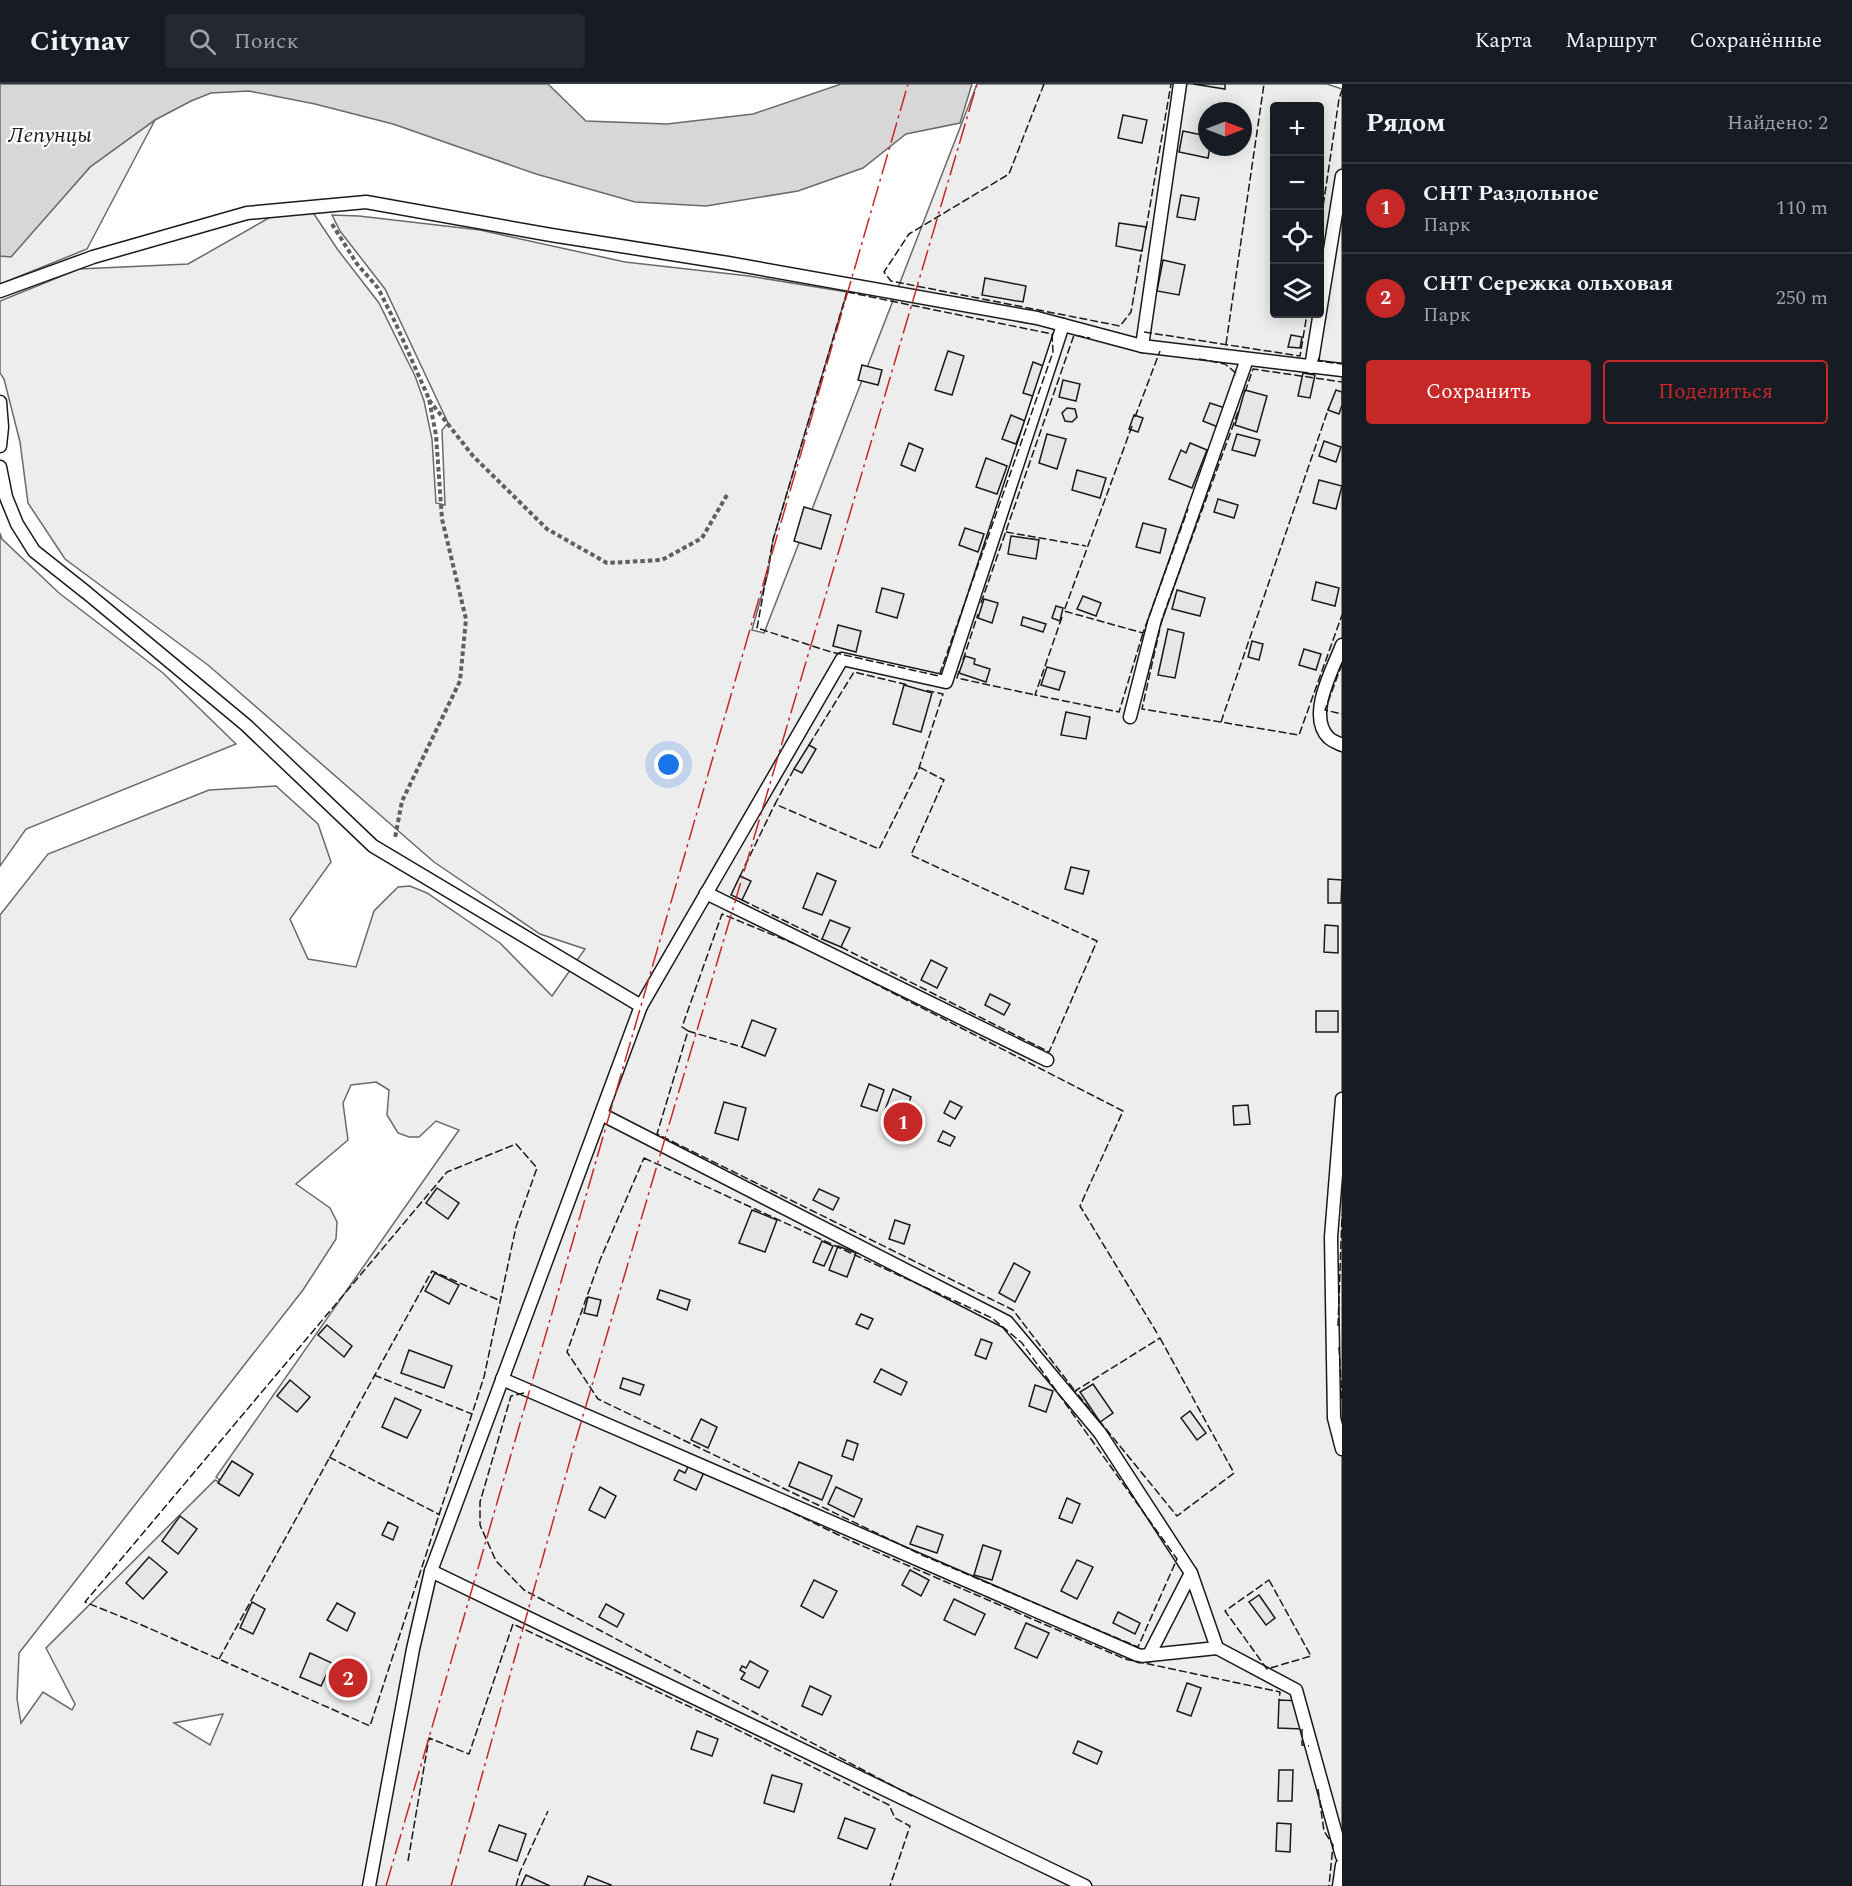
<!DOCTYPE html>
<html lang="ru">
<head>
<meta charset="utf-8">
<style>
  body { margin:0; font-family:Spectral,serif; background:#242831; color:#f1f3f6 }
  .controls { position:absolute; right:18px; top:18px; display:grid; overflow:hidden; border-radius:6px; box-shadow:0 3px 15px #0003 }
  .controls button { width:54px; height:54px; display:grid; place-items:center; padding:0; border:0; border-bottom:2px solid #363941; background:#171b24; color:#f1f3f6; font:30px sans-serif }
  .compass { position:absolute; left:1198px; top:18px; width:54px; height:54px; border-radius:50%; background:#171b24; box-shadow:0 3px 15px #0003; rotate:90deg }
  .you { position:absolute; left:669px; top:681px; width:21px; height:21px; margin:-15px; border:4px solid #fff; border-radius:50%; background:#1a73e8; box-shadow:0 0 0 9px #1a73e833 }
  .badge { display:grid; place-items:center; width:39px; height:39px; border-radius:50%; background:#c62828; color:#fff; font-size:20px; font-weight:700 }
  .pin { position:absolute; translate:-50% -50%; border:3px solid #fff; box-shadow:0 2px 6px #0006 }
  .list { margin:0; padding:0; list-style:none }
  h2 { display:flex; justify-content:space-between; align-items:center; height:78px; margin:0; padding:0 24px; font-size:26px }
  h2 small { font-size:20px; font-weight:400; color:#9ea1a6 }
  .list li { display:grid; grid-template-columns:39px 1fr auto; gap:18px; align-items:center; box-sizing:border-box; height:90px; padding:0 24px; border-top:2px solid #363941 }
  .list b { display:block; font-size:22px; white-space:nowrap }
  .list p { margin:0; font-size:20px; white-space:nowrap; color:#9ea1a6 }
  .list em { font-size:20px; font-style:normal; color:#9ea1a6 }
  .actions { display:flex; gap:12px; padding:18px 24px }
  .actions a { flex:1; padding:14px 0; border:2px solid #c62828; border-radius:6px; text-align:center; font-size:21px; color:#c62828 }
  .actions .main { background:#c62828; color:#fff }
  .icon { flex:none; width:33px; height:33px; fill:none; stroke:currentColor; stroke-width:2; stroke-linecap:round; stroke-linejoin:round }
  .map { position:relative; flex:none; width:1342px; height:1802px; overflow:hidden }
  header { display:flex; align-items:center; gap:36px; box-sizing:border-box; height:84px; padding:0 30px; background:#171b24; border-bottom:2px solid #363941 }
  header strong { font-size:28px }
  nav { display:flex; gap:33px; margin-inline-start:auto; font-size:21px }
  .search { width:420px; height:54px; background:#242831; display:flex; align-items:center; gap:15px; box-sizing:border-box; padding:0 21px; border-radius:6px; color:#9ea1a6; font-size:22px }
  main { display:flex }
  aside { flex:1; background:#171b24 }
  .map>svg:first-child { display:block }
  .built { fill:#ededed; stroke:#6a6a6a; stroke-width:1.5; fill-rule:evenodd }
  .water { fill:#d7d7d7; stroke:#6a6a6a; stroke-width:1.5 }
  .building { fill:#e6e6e6; stroke:#1a1a1a; stroke-width:1.5 }
  .lines { fill:none; stroke-linecap:round; stroke-linejoin:round }
  .lane-casing { stroke:#1a1a1a; stroke-width:15 }
  .path { stroke:#5f5f5f; stroke-width:4; stroke-dasharray:4.5 3; stroke-linecap:butt }
  .lane { stroke:#fff; stroke-width:12 }
  .fence { stroke:#1a1a1a; stroke-width:1.5; stroke-dasharray:8 3; stroke-linecap:butt }
  .power { stroke:#c62828; stroke-width:1.5; stroke-dasharray:21 4.5 3 4.5; stroke-linecap:butt }
  .labels { text-anchor:middle; dominant-baseline:central; stroke-width:4.5; stroke-linejoin:round; paint-order:stroke }
  .water-label { font-size:22px; font-style:italic; fill:#1a1a1a; stroke:#fff }
</style>
</head>
<body>
<header>
<strong>Citynav</strong>
<div class="search"><svg class="icon" aria-label="search" viewBox="0 0 24 24"><circle cx="10" cy="10" r="6"/><path d="M15 15l6 6"/></svg>Поиск</div>
<nav><a>Карта</a><a>Маршрут</a><a>Сохранённые</a></nav>
</header>
<main>
<div class="map">
<svg width="1342" height="1802" viewBox="0 0 1342 1802">
  <rect width="100%" height="100%" fill="#fff"/>
  <g class="built">
    <path d="M977,0H1327L1342,5V1802H0V831L48,770L209,706L276,702L318,740L331,778L290,835L308,875L356,883L374,827L398,803L410,802L427,809L500,859L552,912L585,865L540,850L434,778L208,581L65,475L28,419L20,358L4,295L0,289V217L79,185L188,180L290,122L310,124L338,166L379,219L415,292L424,317L432,355L436,419L445,421L442,346L448,339L385,205L340,147L332,131L359,132L480,146L625,178L749,192L847,208L773,456L768,489L752,546L764,549ZM1274,22H1320V230H1274ZM1207,27H1243V63H1207ZM376,998L389,1006L387,1031L398,1049L409,1053H419L436,1037L459,1046L216,1393L229,1403L215,1396L46,1564L75,1620L72,1626L43,1608L21,1639L17,1615L19,1569L303,1206L336,1155L337,1138L330,1124L296,1100L348,1056L343,1019L351,1001ZM223,1630L210,1661L174,1639Z"/>
    <polygon points="155,36 87,165 0,200 0,172 11,172 90,83"/>
    <polygon points="0,449 2,455 59,509 163,589 236,660 26,745 0,782"/>
  </g>
  <polygon class="water" points="0,0 548,0 586,37 667,40 753,30 841,0 972,0 960,39 906,50 863,84 798,107 706,122 635,118 536,90 393,40 315,20 249,7 211,9 191,17 155,36 90,83 11,173 0,172"/>
  <g class="building">
    <polygon points="1193,0 1225,0 1225,5"/>
    <polygon points="1123,31 1147,36 1142,59 1118,54"/>
    <polygon points="1183,47 1207,52 1207,63 1210,63 1208,74 1179,68"/>
    <polygon points="1181,111 1199,114 1195,136 1177,133"/>
    <polygon points="1119,139 1146,143 1142,167 1116,162"/>
    <polygon points="1163,176 1185,181 1179,211 1157,207"/>
    <polygon points="985,194 1026,202 1023,218 982,211"/>
    <polygon points="1291,251 1302,253 1300,264 1288,263"/>
    <polygon points="948,267 964,272 952,311 935,306"/>
    <polygon points="1033,278 1046,283 1036,313 1023,309"/>
    <polygon points="862,281 882,286 878,301 858,296"/>
    <polygon points="1303,289 1315,291 1310,314 1298,312"/>
    <polygon points="1063,296 1080,300 1076,317 1059,313"/>
    <polygon points="1245,306 1267,312 1257,348 1235,341"/>
    <polygon points="1336,306 1342,308 1342,321 1339,330 1328,326"/>
    <polygon points="1210,319 1225,324 1218,343 1203,337"/>
    <polygon points="1067,324 1075,325 1077,333 1072,338 1065,337 1062,329"/>
    <polygon points="1011,331 1025,337 1016,360 1002,355"/>
    <polygon points="1134,331 1143,334 1138,348 1129,345"/>
    <polygon points="1047,350 1066,355 1057,385 1039,379"/>
    <polygon points="1237,350 1260,356 1255,372 1232,366"/>
    <polygon points="1324,357 1341,363 1336,378 1319,372"/>
    <polygon points="909,359 923,365 915,387 901,381"/>
    <polygon points="1190,359 1207,366 1192,404 1169,395 1181,366 1186,369"/>
    <polygon points="986,374 1007,382 997,410 976,403"/>
    <polygon points="1077,386 1106,394 1100,414 1072,406"/>
    <polygon points="1319,396 1342,402 1336,425 1313,419"/>
    <polygon points="1218,415 1238,421 1234,434 1214,428"/>
    <polygon points="804,423 831,431 821,465 794,457"/>
    <polygon points="1143,439 1166,445 1160,469 1136,463"/>
    <polygon points="965,444 984,450 978,468 959,461"/>
    <polygon points="1011,452 1039,456 1036,475 1008,470"/>
    <polygon points="1316,498 1339,504 1335,522 1312,516"/>
    <polygon points="882,504 904,510 897,534 876,528"/>
    <polygon points="1177,506 1205,514 1200,532 1172,525"/>
    <polygon points="1083,512 1101,519 1096,532 1077,525"/>
    <polygon points="984,515 998,519 992,539 978,534"/>
    <polygon points="1056,522 1063,524 1060,537 1052,534"/>
    <polygon points="1023,533 1046,540 1043,548 1021,541"/>
    <polygon points="838,541 861,547 856,568 833,562"/>
    <polygon points="1168,545 1184,549 1175,594 1158,591"/>
    <polygon points="1252,557 1263,560 1259,576 1248,573"/>
    <polygon points="1304,565 1321,570 1316,586 1299,581"/>
    <polygon points="965,572 975,575 974,580 990,585 986,598 959,589"/>
    <polygon points="1047,583 1065,588 1059,606 1041,601"/>
    <polygon points="904,601 932,609 921,648 893,640"/>
    <polygon points="1066,628 1090,633 1086,655 1061,651"/>
    <polygon points="809,661 816,665 802,689 794,685"/>
    <polygon points="1071,783 1089,787 1083,810 1065,805"/>
    <polygon points="817,789 836,797 822,831 803,824"/>
    <polygon points="740,792 751,797 742,816 731,811"/>
    <polygon points="1328,795 1342,796 1341,819 1328,819"/>
    <polygon points="830,836 850,844 841,863 822,855"/>
    <polygon points="1325,841 1338,842 1338,869 1324,868"/>
    <polygon points="931,876 947,884 937,904 921,896"/>
    <polygon points="990,910 1010,920 1004,931 985,921"/>
    <rect x="1316" y="927" width="22" height="21"/>
    <polygon points="752,936 776,945 765,972 742,963"/>
    <polygon points="869,1000 884,1006 877,1027 861,1022"/>
    <polygon points="893,1005 911,1013 901,1039 883,1031"/>
    <polygon points="950,1017 962,1023 955,1035 944,1029"/>
    <polygon points="724,1018 746,1024 738,1056 715,1049"/>
    <polygon points="1248,1021 1250,1040 1234,1041 1233,1022"/>
    <polygon points="943,1047 955,1053 950,1062 938,1057"/>
    <polygon points="437,1104 459,1119 448,1135 426,1119"/>
    <polygon points="819,1105 839,1114 833,1126 813,1116"/>
    <polygon points="752,1126 777,1136 765,1168 739,1159"/>
    <polygon points="895,1136 910,1141 904,1160 889,1155"/>
    <polygon points="822,1157 833,1162 824,1182 813,1178"/>
    <polygon points="838,1162 856,1169 847,1193 829,1186"/>
    <polygon points="1014,1179 1030,1188 1015,1218 999,1209"/>
    <polygon points="435,1189 459,1201 449,1220 425,1207"/>
    <polygon points="660,1206 690,1216 687,1226 657,1215"/>
    <polygon points="588,1213 601,1216 597,1232 584,1229"/>
    <polygon points="861,1230 873,1235 868,1245 856,1240"/>
    <polygon points="327,1241 352,1262 344,1273 318,1251"/>
    <polygon points="981,1255 992,1259 986,1275 975,1271"/>
    <polygon points="409,1266 452,1282 444,1304 401,1289"/>
    <polygon points="881,1285 907,1298 901,1311 874,1298"/>
    <polygon points="623,1294 644,1301 640,1311 620,1304"/>
    <polygon points="290,1296 310,1313 297,1328 277,1312"/>
    <polygon points="1093,1300 1113,1329 1100,1338 1080,1308"/>
    <polygon points="1035,1301 1053,1307 1046,1328 1029,1322"/>
    <polygon points="395,1314 421,1326 407,1354 382,1343"/>
    <polygon points="1190,1327 1206,1349 1197,1356 1181,1334"/>
    <polygon points="701,1335 717,1343 708,1364 691,1356"/>
    <polygon points="847,1356 858,1360 853,1376 842,1372"/>
    <polygon points="232,1377 253,1390 239,1412 218,1399"/>
    <polygon points="799,1378 832,1392 822,1416 789,1402"/>
    <polygon points="690,1379 705,1386 696,1406 674,1396 679,1386 685,1389"/>
    <polygon points="600,1403 616,1412 605,1434 589,1426"/>
    <polygon points="836,1403 862,1415 854,1433 828,1420"/>
    <polygon points="1067,1414 1080,1420 1072,1439 1059,1434"/>
    <polygon points="180,1432 197,1445 178,1470 162,1457"/>
    <polygon points="388,1438 398,1443 393,1456 382,1451"/>
    <polygon points="917,1442 943,1451 937,1469 910,1460"/>
    <polygon points="983,1461 1001,1467 992,1496 974,1491"/>
    <polygon points="149,1473 167,1488 143,1515 126,1499"/>
    <polygon points="1077,1476 1093,1483 1077,1515 1061,1507"/>
    <polygon points="910,1486 929,1496 921,1512 902,1501"/>
    <polygon points="814,1496 837,1507 823,1534 801,1522"/>
    <polygon points="1259,1511 1275,1534 1266,1541 1249,1518"/>
    <polygon points="954,1515 985,1530 975,1551 944,1536"/>
    <polygon points="252,1518 265,1525 253,1550 240,1544"/>
    <polygon points="337,1519 355,1529 347,1547 327,1536"/>
    <polygon points="606,1520 624,1530 617,1543 599,1533"/>
    <polygon points="1118,1528 1140,1539 1135,1550 1113,1539"/>
    <polygon points="1026,1539 1049,1549 1037,1574 1015,1564"/>
    <polygon points="310,1569 332,1579 321,1602 300,1593"/>
    <polygon points="750,1577 768,1587 759,1604 741,1595 745,1589 740,1586 742,1582 746,1584"/>
    <polygon points="1187,1599 1201,1604 1191,1632 1177,1627"/>
    <polygon points="810,1602 831,1612 822,1631 802,1622"/>
    <polygon points="1279,1616 1302,1617 1302,1645 1278,1644"/>
    <polygon points="697,1647 718,1655 712,1672 691,1665"/>
    <polygon points="1078,1657 1102,1668 1097,1680 1073,1669"/>
    <polygon points="1279,1686 1293,1686 1292,1717 1278,1717"/>
    <polygon points="772,1691 802,1700 794,1728 764,1719"/>
    <polygon points="845,1734 875,1745 867,1765 838,1754"/>
    <polygon points="1277,1739 1291,1740 1290,1768 1276,1767"/>
    <polygon points="499,1741 526,1750 517,1777 489,1767"/>
    <polygon points="526,1791 550,1802 521,1802"/>
    <polygon points="588,1792 611,1801 610,1802 584,1802"/>
  </g>
  <g class="lines">
    <g class="lane-casing">
      <g id="lane">
        <polyline points="0,207 93,173 247,129 366,118 551,151 728,179 1037,234 1142,262 1342,286"/>
        <polyline points="1142,262 1180,0"/>
        <polyline points="1311,283 1342,92"/>
        <polyline points="0,318 2,343 0,362"/>
        <polyline points="0,383 6,413 17,440 34,467 87,509 246,641 373,762 641,922 431,1487 413,1565 369,1802"/>
        <path d="M1342,561C1333,585 1306,632 1329,654C1332,657 1338,659 1342,661"/>
        <polyline points="1130,633 1154,539 1247,275"/>
        <polyline points="706,809 1047,976"/>
        <polyline points="641,922 842,575 946,598 1063,241"/>
        <polyline points="1342,1015 1331,1153 1334,1334 1342,1365"/>
        <polyline points="601,1030 1007,1238 1100,1349 1191,1489 1217,1564 1296,1606 1342,1772"/>
        <polyline points="502,1295 1140,1572 1217,1564"/>
        <polyline points="431,1487 1085,1802"/>
        <polyline points="1149,1571 1191,1489"/>
        <polyline points="1339,1802 1342,1781"/>
      </g>
    </g>
    <g class="path">
      <polyline points="332,140 357,180 378,204 395,238 429,315 436,351 442,435 466,535 460,597 402,717 395,754"/>
      <polyline points="429,316 473,372 547,445 607,479 662,476 702,454 727,411"/>
    </g>
    <use href="#lane" class="lane"/>
    <g class="fence">
      <polyline points="1044,0 1009,90 909,150 884,188 891,197 1120,242 1131,228 1142,165"/>
      <polyline points="1320,143 1339,15 1342,6"/>
      <polyline points="1146,145 1171,0"/>
      <polygon points="847,208 1052,250 1053,268 939,592 831,568 757,544 773,456"/>
      <polyline points="1144,248 1300,272 1307,230"/>
      <polyline points="1226,260 1264,0"/>
      <polyline points="1319,274 1318,277 1342,280"/>
      <polyline points="1199,275 1225,280 1237,290 1236,292"/>
      <polyline points="1245,308 1253,285 1342,298"/>
      <polyline points="1238,328 1162,535 1142,625 1299,651 1342,531"/>
      <polyline points="1135,333 1160,267"/>
      <polyline points="1132,342 1064,527 1143,549 1188,425"/>
      <polyline points="1006,448 1086,462"/>
      <polyline points="981,519 1074,251 1090,254"/>
      <polyline points="1062,533 1035,611 1119,628 1143,549"/>
      <polyline points="963,576 978,530"/>
      <polyline points="1342,580 1325,626 1342,630"/>
      <polyline points="959,587 957,594 1035,611"/>
      <polyline points="1221,638 1329,323"/>
      <polyline points="809,661 854,588 908,601"/>
      <polyline points="794,685 775,720 879,765 918,687 943,610 925,606"/>
      <polyline points="740,792 775,720"/>
      <polyline points="742,816 822,855"/>
      <polyline points="795,860 722,830 682,943 688,947 657,1050 1013,1226 1075,1307"/>
      <polyline points="841,863 1049,968 1097,857 911,771 944,696 919,683"/>
      <polyline points="852,888 1123,1027 1080,1122 1157,1249"/>
      <polyline points="688,947 742,963"/>
      <polygon points="516,1060 537,1084 516,1143 484,1293 370,1642 144,1542 85,1518 447,1088"/>
      <polygon points="644,1074 992,1234 1022,1259 1177,1475 1138,1563 922,1471 598,1315 567,1268 600,1176"/>
      <polyline points="1338,1242 1342,1131"/>
      <polygon points="1160,1254 1234,1389 1177,1432 1075,1307"/>
      <polyline points="1339,1263 1342,1316"/>
      <polyline points="374,1291 472,1330"/>
      <polyline points="524,1309 511,1312 480,1418 480,1441 496,1477 524,1506 912,1712"/>
      <polyline points="329,1373 440,1431"/>
      <polyline points="783,1424 851,1457 1125,1575 1280,1608 1279,1616"/>
      <polygon points="1269,1496 1311,1572 1267,1585 1225,1527"/>
      <polyline points="219,1575 432,1187 501,1217"/>
      <polyline points="1302,1645 1302,1661 1309,1662"/>
      <polyline points="1318,1705 1324,1747 1333,1761 1329,1802"/>
      <polyline points="408,1777 429,1654 469,1670 513,1540 718,1636 889,1721 895,1734 910,1742 890,1802"/>
      <polyline points="516,1802 520,1788 548,1727"/>
    </g>
    <g class="power">
      <polyline points="386,1802 908,0"/>
      <polyline points="451,1802 574,1362 977,0"/>
    </g>
  </g>
  <g class="labels">
    <g class="water-label">
      <text x="50" y="51">Лепунцы</text>
    </g>
  </g>
</svg>
<div class="controls">
<button>+</button>
<button>−</button>
<button><svg class="icon" aria-label="locate" viewBox="0 0 24 24"><circle cx="12" cy="12" r="6"/><path d="M12 2v4M12 18v4M2 12h4M18 12h4"/></svg></button>
<button><svg class="icon" aria-label="layers" viewBox="0 0 24 24"><path d="M12 4l9 5-9 5-9-5zM3 14l9 5 9-5"/></svg></button>
</div>
<svg class="compass" viewBox="-18 -18 36 36"><path d="M0-13l5 13h-10z" fill="#e53935"/><path d="M0 13l5-13h-10z" fill="#9ea1a6"/></svg>
<div class="you"></div>
<div class="pin badge" style="left:903px;top:1038px">1</div>
<div class="pin badge" style="left:348px;top:1594px">2</div>
</div>
<aside>
<h2>Рядом<small>Найдено: 2</small></h2>
<ul class="list">
<li><span class="badge">1</span><div><b>СНТ Раздольное</b><p>Парк</p></div><em>110 m</em></li>
<li><span class="badge">2</span><div><b>СНТ Сережка ольховая</b><p>Парк</p></div><em>250 m</em></li>
</ul>
<div class="actions"><a class="main">Сохранить</a><a>Поделиться</a></div>
</aside>
</main>
</body>
</html>
